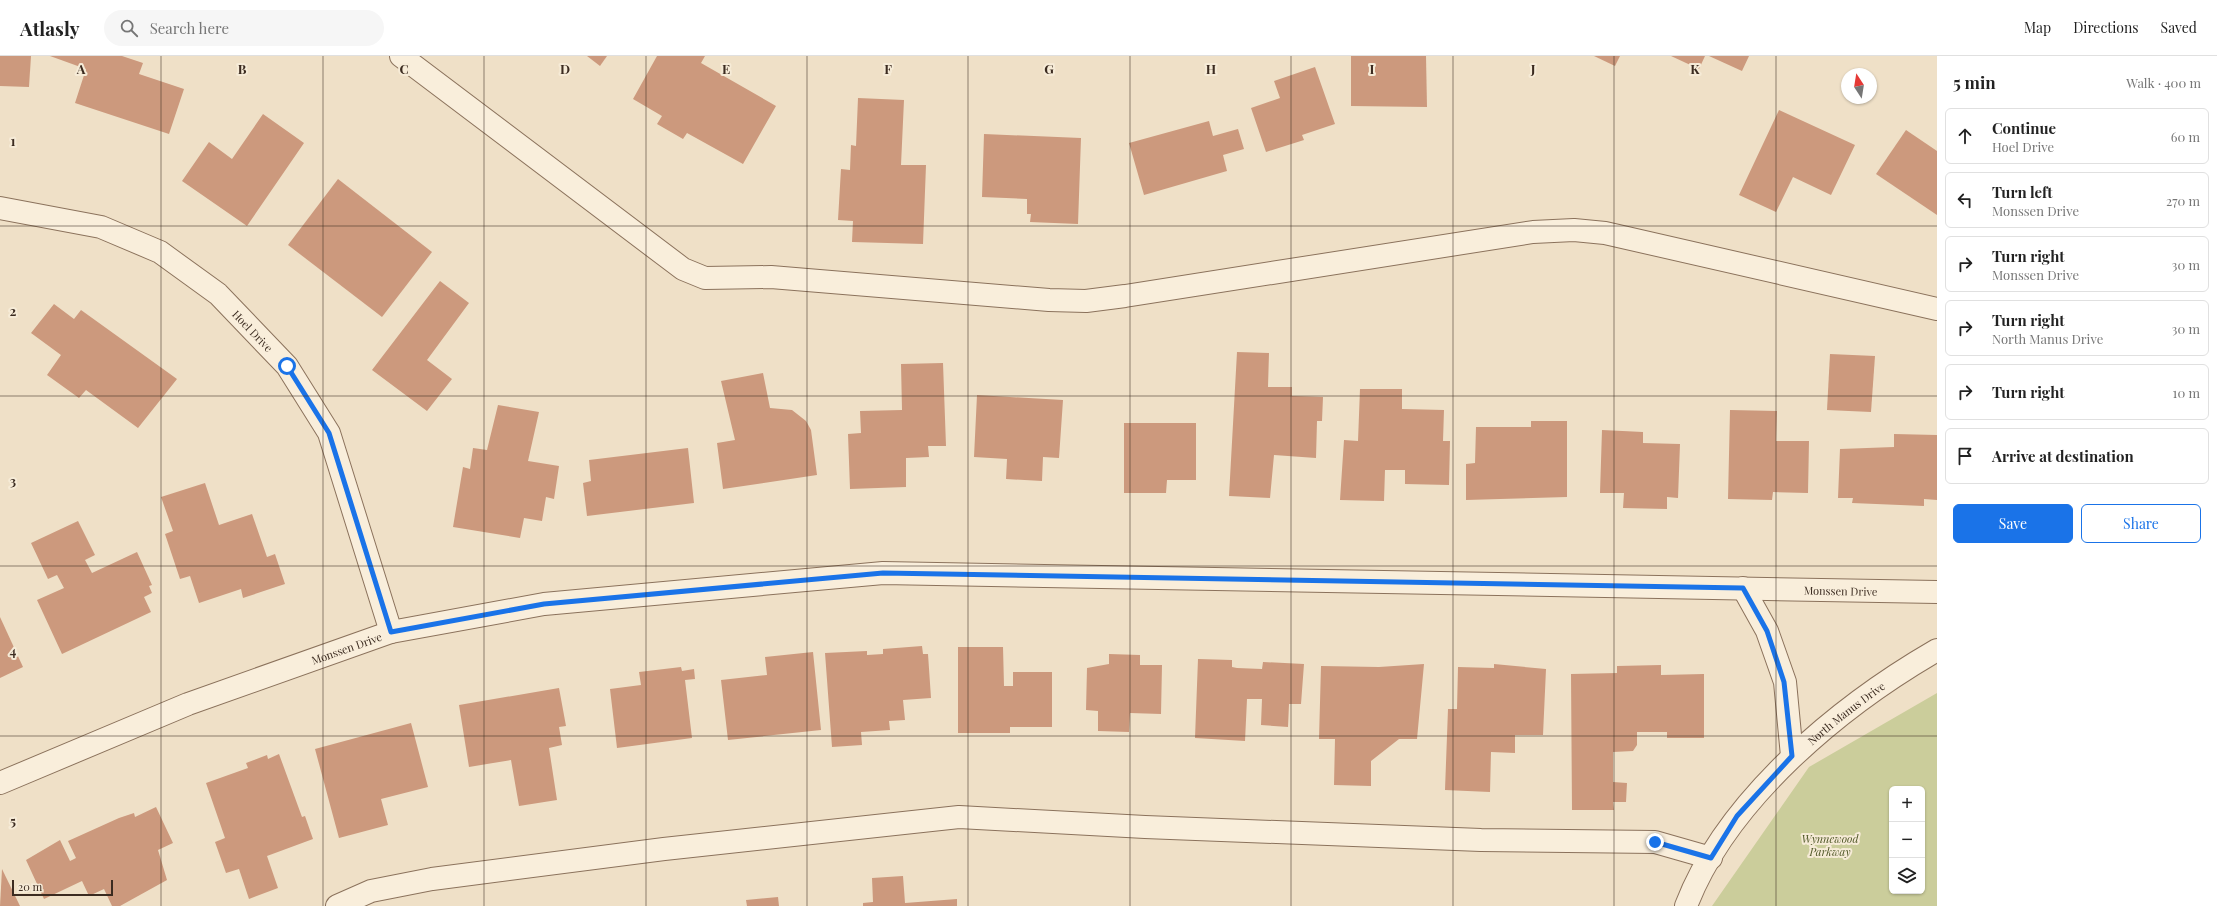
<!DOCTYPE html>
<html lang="en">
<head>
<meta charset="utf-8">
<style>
  body { margin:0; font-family:"Playfair Display",serif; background:#f6f6f6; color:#222 }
  .controls { position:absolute; right:12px; bottom:12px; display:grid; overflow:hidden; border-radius:6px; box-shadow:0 1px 3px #0004 }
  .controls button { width:36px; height:36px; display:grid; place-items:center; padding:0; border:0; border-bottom:1px solid #e0e0e0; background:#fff; color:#222; font:20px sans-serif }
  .compass { position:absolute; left:1841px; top:12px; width:36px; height:36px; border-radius:50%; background:#fff; box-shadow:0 1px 3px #0004; rotate:348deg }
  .scale { position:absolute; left:12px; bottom:10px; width:101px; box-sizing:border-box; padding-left:4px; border:2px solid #3b2b20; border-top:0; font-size:11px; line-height:14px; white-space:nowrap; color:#3b2b20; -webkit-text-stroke:3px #f6ebd7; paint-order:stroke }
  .stop { position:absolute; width:12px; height:12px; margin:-9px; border:3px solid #1a73e8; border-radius:50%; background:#fff }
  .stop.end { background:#1a73e8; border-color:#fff; box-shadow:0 1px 4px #0008 }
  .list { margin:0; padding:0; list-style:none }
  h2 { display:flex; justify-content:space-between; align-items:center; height:52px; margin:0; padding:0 16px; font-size:17px }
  h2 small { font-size:13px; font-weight:400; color:#767676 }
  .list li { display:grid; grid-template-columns:26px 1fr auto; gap:12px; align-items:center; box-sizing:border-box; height:56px; margin:0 8px 8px; padding:0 8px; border:1px solid #e0e0e0; border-radius:6px }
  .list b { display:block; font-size:15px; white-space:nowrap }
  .list p { margin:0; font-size:13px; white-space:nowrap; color:#767676 }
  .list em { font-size:13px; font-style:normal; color:#767676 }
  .actions { display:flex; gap:8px; padding:12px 16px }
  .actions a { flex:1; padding:9px 0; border:1px solid #1a73e8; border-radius:6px; text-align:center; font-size:14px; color:#1a73e8 }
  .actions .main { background:#1a73e8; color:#fff }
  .icon { flex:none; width:22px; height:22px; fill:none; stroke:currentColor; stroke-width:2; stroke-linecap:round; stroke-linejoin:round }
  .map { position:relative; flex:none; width:1937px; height:850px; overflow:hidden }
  header { display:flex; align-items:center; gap:24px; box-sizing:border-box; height:56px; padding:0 20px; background:#fff; border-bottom:1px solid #e0e0e0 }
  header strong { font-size:19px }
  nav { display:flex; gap:22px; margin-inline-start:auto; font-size:14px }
  .search { width:280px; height:36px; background:#f6f6f6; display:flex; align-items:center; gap:10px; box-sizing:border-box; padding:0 14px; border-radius:22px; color:#767676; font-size:15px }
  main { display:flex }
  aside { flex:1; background:#fff }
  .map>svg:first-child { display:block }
  .green { fill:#cbcd9b; fill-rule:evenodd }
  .building { fill:#cc997d }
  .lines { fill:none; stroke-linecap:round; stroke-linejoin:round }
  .minor-casing { stroke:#8b725c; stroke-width:24 }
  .minor { stroke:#f9eedb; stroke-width:22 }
  .route { stroke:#1a73e8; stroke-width:5 }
  .grid { fill:none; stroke:#3b2b20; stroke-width:1; stroke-opacity:0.55 }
  .labels { text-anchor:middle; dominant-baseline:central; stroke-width:4; stroke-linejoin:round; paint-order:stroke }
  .street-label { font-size:11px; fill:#3b2b20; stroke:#f6ebd7 }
  .park-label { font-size:11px; font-style:italic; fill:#4f5727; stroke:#f6ebd7 }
  .grid-label { font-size:13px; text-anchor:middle; font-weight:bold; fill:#3b2b20; stroke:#f6ebd7; stroke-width:4; stroke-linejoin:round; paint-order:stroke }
</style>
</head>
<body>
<header>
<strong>Atlasly</strong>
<div class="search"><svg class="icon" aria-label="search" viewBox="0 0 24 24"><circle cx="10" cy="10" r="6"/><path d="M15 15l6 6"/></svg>Search here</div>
<nav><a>Map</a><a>Directions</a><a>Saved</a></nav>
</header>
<main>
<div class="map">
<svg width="1937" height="850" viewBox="0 0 1937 850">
  <rect width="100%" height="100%" fill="#efe0c7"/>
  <path class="green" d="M1937,637V850H1712L1809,711ZM1892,733H1922V835H1892Z"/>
  <g class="building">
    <polygon points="0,0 31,0 29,31 0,30"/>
    <polygon points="50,0 122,0 143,7 139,18 184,33 169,78 75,47 86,13"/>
    <polygon points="587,0 607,0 600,10"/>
    <polygon points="657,0 705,0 701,7 776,50 743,108 687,77 683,83 657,68 662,60 633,43"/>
    <polygon points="1351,0 1426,0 1427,51 1351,50"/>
    <polygon points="1594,0 1620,0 1615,10"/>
    <polygon points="1671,0 1705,0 1699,13"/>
    <polygon points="1709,0 1749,0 1742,15"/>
    <polygon points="1315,11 1335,68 1302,79 1304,84 1266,96 1251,52 1280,42 1274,25"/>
    <polygon points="858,42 904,44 901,109 926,109 923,188 852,186 853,165 838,164 841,113 850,114 851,89 856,90"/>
    <polygon points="1779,54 1855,89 1831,139 1793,121 1776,156 1739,139"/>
    <polygon points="263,58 304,87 247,170 182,125 209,86 232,103"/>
    <polygon points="1209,65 1213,80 1238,73 1244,93 1223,99 1227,115 1144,139 1129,87"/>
    <polygon points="1906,74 1937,95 1937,159 1876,118"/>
    <polygon points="984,78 1081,82 1078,168 1030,166 1031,158 1027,158 1027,143 982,141"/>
    <polygon points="338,123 432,196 382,261 288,189"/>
    <polygon points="440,225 469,247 427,304 452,323 427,355 372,314"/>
    <polygon points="54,248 74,263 81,254 177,323 138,372 86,334 79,342 47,319 61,299 31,277"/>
    <polygon points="1237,296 1269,297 1268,331 1292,331 1292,340 1323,341 1322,365 1317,365 1316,402 1274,399 1270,442 1229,440"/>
    <polygon points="1830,298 1875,300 1871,356 1827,354"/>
    <polygon points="943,307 946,390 928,390 929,401 906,402 906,431 850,433 848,378 861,377 860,355 902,354 901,308"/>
    <polygon points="763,317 770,352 792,354 806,365 811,374 817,419 723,433 717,387 735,384 721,325"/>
    <polygon points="1360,333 1402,333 1402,353 1444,354 1443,385 1450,385 1449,429 1405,428 1405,414 1385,414 1384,445 1340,444 1344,384 1358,385"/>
    <polygon points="977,339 1063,344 1059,402 1043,401 1042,425 1006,423 1007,403 974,401"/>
    <polygon points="498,349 539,356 528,405 559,410 554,443 546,441 542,465 524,462 520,482 453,471 463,411 470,413 473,392 487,394"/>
    <polygon points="1730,354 1777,355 1776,385 1809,385 1808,437 1773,436 1772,444 1728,443"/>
    <polygon points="1531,365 1567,365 1567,441 1466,444 1466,408 1475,407 1476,371 1531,371"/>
    <polygon points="1124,367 1196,367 1196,424 1167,424 1166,437 1124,437"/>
    <polygon points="1602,374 1643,376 1643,387 1680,388 1678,442 1667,441 1667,453 1623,452 1624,437 1600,437"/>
    <polygon points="1894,378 1937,379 1937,444 1924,443 1924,450 1852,447 1853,442 1838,442 1840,393 1894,391"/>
    <polygon points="688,392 694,447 587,460 583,427 591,425 589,404"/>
    <polygon points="205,427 219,469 252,458 267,501 275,498 285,528 243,542 241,533 199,547 190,520 180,523 165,478 173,475 161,441"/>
    <polygon points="78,465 95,499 85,504 92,517 137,496 152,529 149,530 152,537 144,541 151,556 62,598 37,544 64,532 57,519 48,523 31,487"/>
    <polygon points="0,561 23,611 0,622"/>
    <polygon points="922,590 923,598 928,598 931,642 903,644 905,664 889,665 890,674 861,676 862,689 832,691 825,597 867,595 867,599 883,598 883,593"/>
    <polygon points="958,591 1003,591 1004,630 1013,630 1013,616 1052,616 1052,671 1010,671 1010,677 958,677"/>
    <polygon points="813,596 821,674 728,684 721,624 767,619 765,601"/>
    <polygon points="1109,598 1140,599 1140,609 1162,609 1161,658 1130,657 1129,676 1098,675 1098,655 1086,654 1087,612 1109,608"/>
    <polygon points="1198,603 1232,604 1232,611 1237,612 1262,613 1263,606 1304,608 1301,648 1289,648 1288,671 1261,669 1262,643 1247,643 1245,685 1195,682"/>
    <polygon points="1424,608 1417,683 1399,683 1371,705 1371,730 1334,729 1335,683 1319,683 1321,610 1379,611"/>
    <polygon points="1494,608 1546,613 1543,679 1515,679 1515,697 1491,696 1490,736 1445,734 1448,653 1457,653 1458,611 1494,612"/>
    <polygon points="1661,609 1661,619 1704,618 1704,682 1667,682 1667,676 1637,676 1637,689 1633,695 1613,696 1613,726 1627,727 1626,746 1613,746 1614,754 1572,754 1571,618 1617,617 1617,610"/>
    <polygon points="681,611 682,615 694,613 695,623 685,624 692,682 617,692 610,633 641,629 639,616"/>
    <polygon points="559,632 566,670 559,671 562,689 549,692 557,744 519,750 511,704 469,711 459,649"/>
    <polygon points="411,667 428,731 381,743 388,769 339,782 315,693"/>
    <polygon points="279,698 302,761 305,760 313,783 267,800 278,832 249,843 239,813 226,817 215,786 225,782 206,727 248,712 246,707 267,699 268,703"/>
    <polygon points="156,751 173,787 158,794 167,824 120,850 112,850 104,833 89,840 82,825 44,843 26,804 60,784 70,805 76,802 68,785 119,762 134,757 135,761"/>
    <polygon points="2,813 20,850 0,850"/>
    <polygon points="903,820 905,847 957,843 957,850 863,850 863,847 873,846 872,822"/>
    <polygon points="778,841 779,850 747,850 746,844"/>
  </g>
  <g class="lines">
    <g class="minor-casing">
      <g id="minor">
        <polyline points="401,0 683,213 705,222 771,221 1049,244 1086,245 1125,240 1533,176 1574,174 1605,177 1937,253"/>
        <path id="s1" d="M0,152L101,171L160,196L218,238L287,310L329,377L391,576"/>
        <polyline points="1743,532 1767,575 1785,626 1792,700"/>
        <path id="s2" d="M0,727L188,648L391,576L544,548L883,517L1937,536"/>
        <polyline points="337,850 371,835 432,823 664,793 959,761 1145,771 1481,784 1655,786 1711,802"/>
        <path id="s3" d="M1686,850C1727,743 1840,650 1937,594"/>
      </g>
    </g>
    <use href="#minor" class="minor"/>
  </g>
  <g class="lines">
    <polyline class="route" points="287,310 329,377 391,576 544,548 883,517 1743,532 1767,575 1784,626 1792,700 1737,760 1711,802 1655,786"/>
  </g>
  <path class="grid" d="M161,0V850M323,0V850M484,0V850M646,0V850M807,0V850M968,0V850M1130,0V850M1291,0V850M1453,0V850M1614,0V850M1776,0V850M0,170H1937M0,340H1937M0,510H1937M0,680H1937"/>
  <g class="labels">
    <g class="street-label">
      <text stroke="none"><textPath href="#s1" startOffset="289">Hoel Drive</textPath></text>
      <text stroke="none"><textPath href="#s2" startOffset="1873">Monssen Drive</textPath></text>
      <text stroke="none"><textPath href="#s2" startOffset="372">Monssen Drive</textPath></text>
      <text stroke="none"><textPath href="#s3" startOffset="254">North Manus Drive</textPath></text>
    </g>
    <g class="park-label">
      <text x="1830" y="782">Wynnewood<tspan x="1830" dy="13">Parkway</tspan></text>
    </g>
  </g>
  <g class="grid-label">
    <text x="81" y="18">A</text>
    <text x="242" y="18">B</text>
    <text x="404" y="18">C</text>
    <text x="565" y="18">D</text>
    <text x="726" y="18">E</text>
    <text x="888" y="18">F</text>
    <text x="1049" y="18">G</text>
    <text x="1211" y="18">H</text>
    <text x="1372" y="18">I</text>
    <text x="1533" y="18">J</text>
    <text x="1695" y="18">K</text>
    <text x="13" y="90">1</text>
    <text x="13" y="260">2</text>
    <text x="13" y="430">3</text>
    <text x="13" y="600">4</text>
    <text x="13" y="770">5</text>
  </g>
</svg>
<div class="controls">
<button>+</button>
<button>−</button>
<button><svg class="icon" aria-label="layers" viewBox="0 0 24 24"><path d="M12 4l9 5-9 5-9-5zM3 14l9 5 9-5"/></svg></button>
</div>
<svg class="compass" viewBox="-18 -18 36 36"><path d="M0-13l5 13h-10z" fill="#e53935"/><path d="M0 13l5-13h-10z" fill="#767676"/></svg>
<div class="scale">20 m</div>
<div class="stop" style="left:287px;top:310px"></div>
<div class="stop end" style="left:1655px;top:786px"></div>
</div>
<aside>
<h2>5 min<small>Walk · 400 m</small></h2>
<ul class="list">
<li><svg class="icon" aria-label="ahead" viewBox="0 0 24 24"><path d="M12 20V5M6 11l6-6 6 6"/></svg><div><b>Continue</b><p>Hoel Drive</p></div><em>60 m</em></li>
<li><svg class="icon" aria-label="left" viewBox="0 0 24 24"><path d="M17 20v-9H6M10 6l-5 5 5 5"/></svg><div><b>Turn left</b><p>Monssen Drive</p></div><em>270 m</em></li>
<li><svg class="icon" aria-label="right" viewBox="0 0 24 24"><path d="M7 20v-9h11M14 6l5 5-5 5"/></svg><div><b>Turn right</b><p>Monssen Drive</p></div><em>30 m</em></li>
<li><svg class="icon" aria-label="right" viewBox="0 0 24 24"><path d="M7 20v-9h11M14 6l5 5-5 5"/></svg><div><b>Turn right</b><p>North Manus Drive</p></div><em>30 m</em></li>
<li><svg class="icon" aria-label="right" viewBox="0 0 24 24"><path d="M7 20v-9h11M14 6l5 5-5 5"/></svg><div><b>Turn right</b></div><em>10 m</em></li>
<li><svg class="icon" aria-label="arrive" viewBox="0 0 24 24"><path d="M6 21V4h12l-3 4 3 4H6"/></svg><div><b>Arrive at destination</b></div></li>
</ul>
<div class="actions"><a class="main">Save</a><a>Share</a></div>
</aside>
</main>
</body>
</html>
